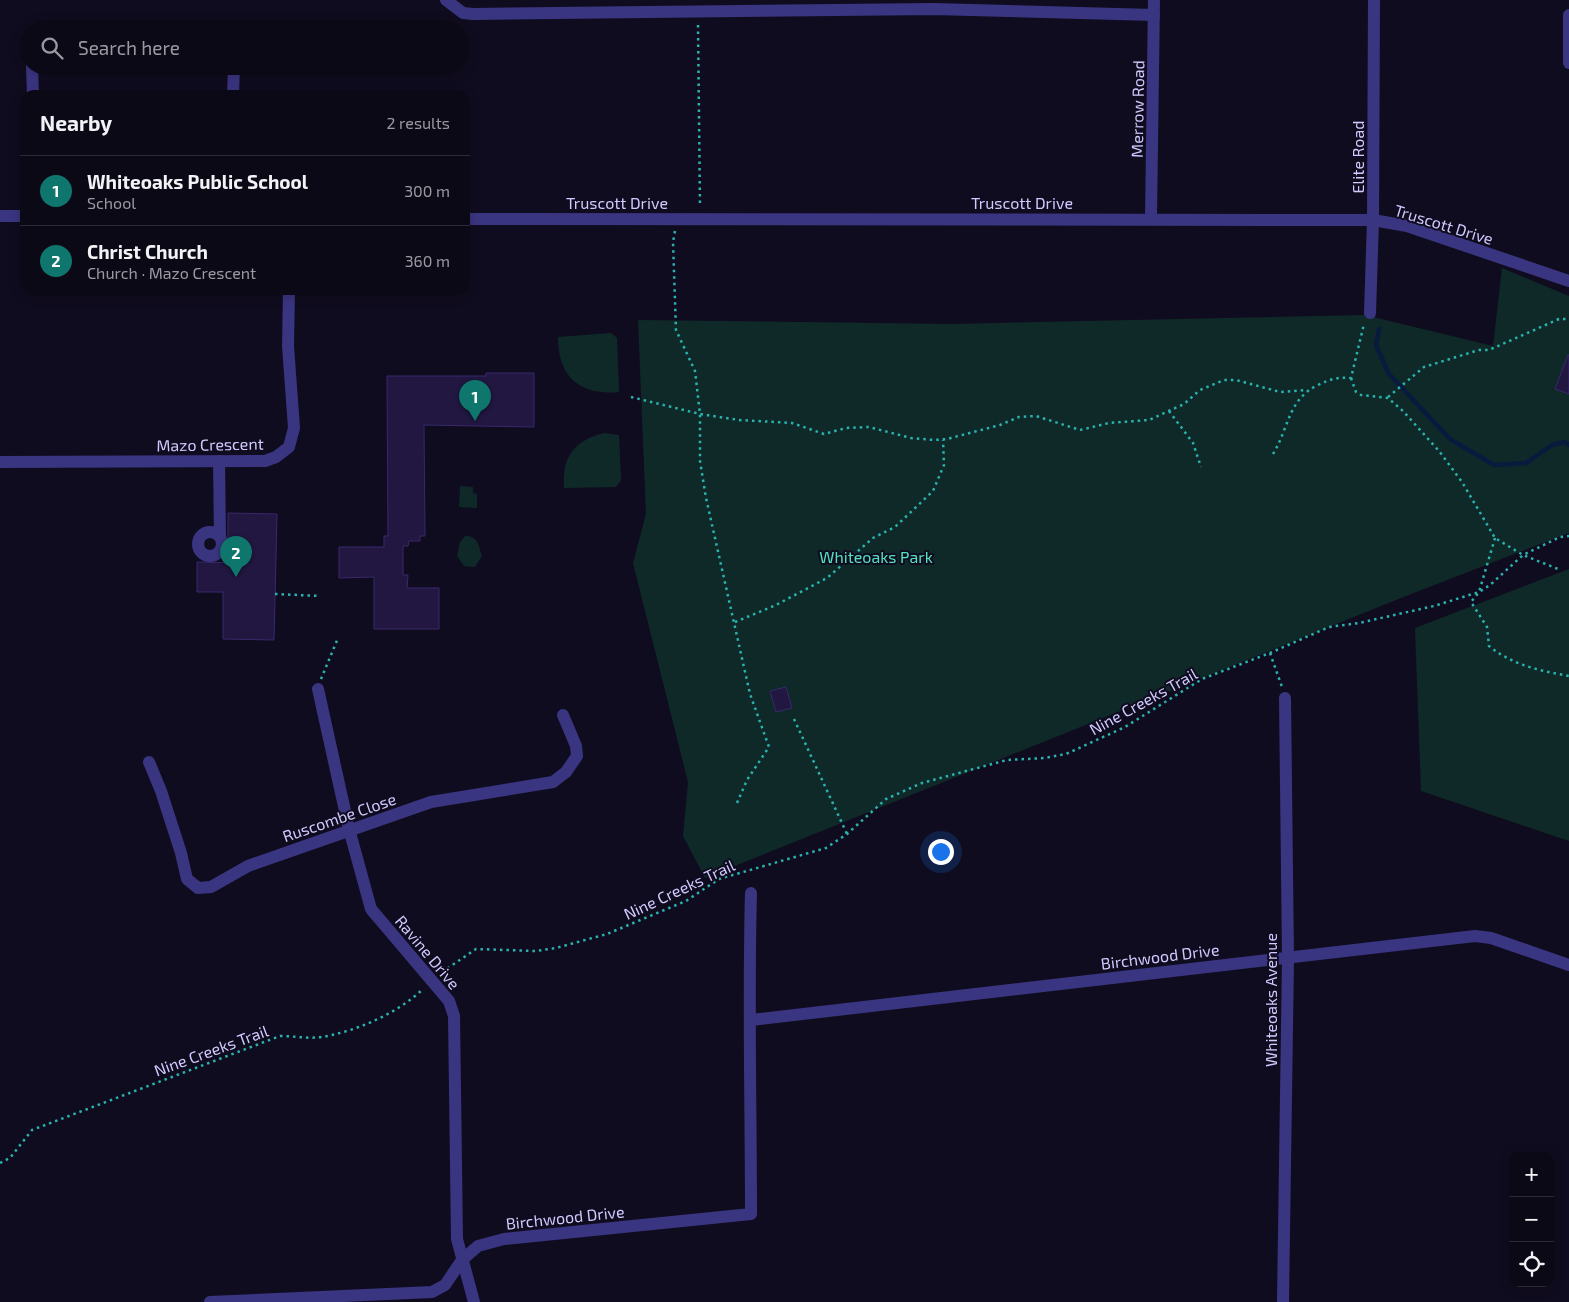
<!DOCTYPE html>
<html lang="en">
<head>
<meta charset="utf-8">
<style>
  body { margin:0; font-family:"Exo 2",sans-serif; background:#151220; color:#f1f3f6 }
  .controls { position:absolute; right:15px; bottom:15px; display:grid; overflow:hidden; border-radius:10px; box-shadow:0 2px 12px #0003 }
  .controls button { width:45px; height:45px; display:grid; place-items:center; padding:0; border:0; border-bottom:1px solid #2c2a36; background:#0c0917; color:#f1f3f6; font:25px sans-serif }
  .you { position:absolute; left:940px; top:851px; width:18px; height:18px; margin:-12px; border:4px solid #fff; border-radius:50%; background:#1a73e8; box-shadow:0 0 0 8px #1a73e833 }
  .badge { display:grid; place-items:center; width:32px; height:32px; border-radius:50%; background:#0f766e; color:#fff; font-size:16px; font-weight:700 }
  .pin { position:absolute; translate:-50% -41px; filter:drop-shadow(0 1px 2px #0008) }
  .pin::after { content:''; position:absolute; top:26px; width:18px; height:15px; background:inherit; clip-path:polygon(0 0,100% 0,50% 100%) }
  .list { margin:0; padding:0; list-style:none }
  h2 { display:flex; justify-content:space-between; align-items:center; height:65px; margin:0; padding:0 20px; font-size:21px }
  h2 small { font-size:16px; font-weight:400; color:#9a9aa1 }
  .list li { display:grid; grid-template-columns:32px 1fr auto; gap:15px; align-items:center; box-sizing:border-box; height:70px; padding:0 20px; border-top:1px solid #2c2a36 }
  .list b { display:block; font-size:19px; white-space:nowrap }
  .list p { margin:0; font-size:16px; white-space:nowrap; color:#9a9aa1 }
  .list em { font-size:16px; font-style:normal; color:#9a9aa1 }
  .icon { flex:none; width:28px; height:28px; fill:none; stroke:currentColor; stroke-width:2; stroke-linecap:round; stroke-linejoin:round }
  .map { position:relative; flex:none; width:1569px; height:1302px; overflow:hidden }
  .search { position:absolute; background:#0c0917; box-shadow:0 2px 12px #0003; left:20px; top:20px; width:450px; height:55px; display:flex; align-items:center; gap:12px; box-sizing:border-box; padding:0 18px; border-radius:28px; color:#9a9aa1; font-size:19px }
  .panel { position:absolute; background:#0c0917; box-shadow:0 2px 12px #0003; left:20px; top:90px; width:450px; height:205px; border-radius:15px }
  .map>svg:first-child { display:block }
  .green { fill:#0f2929 }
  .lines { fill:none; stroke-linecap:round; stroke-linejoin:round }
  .stream { stroke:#081a3d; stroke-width:4.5 }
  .building { fill:#211741; stroke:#38296d }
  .path { stroke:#2ab3ae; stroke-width:2.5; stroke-dasharray:2.5 4; stroke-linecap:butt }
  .minor { stroke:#3a3580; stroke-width:12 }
  .labels { text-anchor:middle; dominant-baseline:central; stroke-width:4; stroke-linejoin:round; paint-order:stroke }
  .street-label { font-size:16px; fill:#d1caff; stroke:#100c1f }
  .park-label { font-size:16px; fill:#54e2c1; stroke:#100c1f }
</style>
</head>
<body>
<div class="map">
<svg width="1569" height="1302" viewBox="0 0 1569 1302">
  <rect width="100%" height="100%" fill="#100c1f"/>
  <g class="green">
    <polygon points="1502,268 1569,296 1569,533 1411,594 705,878 683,836 688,782 633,563 646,514 638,320 952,324 1365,315 1493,346"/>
    <path d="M611,333L617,338L619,392C579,396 558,376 558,337Z"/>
    <path d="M604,433L619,435L621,480L616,487L564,488C562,456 574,441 604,433Z"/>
    <polygon points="460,486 473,487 473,493 477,494 477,508 459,507"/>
    <path d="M465,536C478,535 479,547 482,556L475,567L464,566L457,556L460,542Z"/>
    <polygon points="1569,569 1569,841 1421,791 1415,628"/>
  </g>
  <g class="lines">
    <polyline class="stream" points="1379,329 1376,345 1389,374 1450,439 1494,465 1526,463 1552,445 1565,442 1569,445"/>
  </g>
  <g class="building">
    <polygon points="1568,355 1569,355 1569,394 1555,389"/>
    <polygon points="486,373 534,373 534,427 424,425 425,536 420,536 420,541 409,541 408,546 403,546 403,575 408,575 407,588 439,588 439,629 374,629 374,577 339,578 339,547 384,547 384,536 388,536 387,376 486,376"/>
    <polygon points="228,513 277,514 274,640 223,639 223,592 197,592 197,562 244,563 244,539 228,539"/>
    <polygon points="786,687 792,708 776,712 770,691"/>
  </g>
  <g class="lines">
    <g class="path">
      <polyline points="698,25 700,207"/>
      <polyline points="675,231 673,242 676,330 695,371 700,414 700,461 706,498 750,694 769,747 747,780 737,803"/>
      <polyline points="1351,378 1356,392 1361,395 1388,398 1403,411 1439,451 1462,482 1495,538 1523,555 1558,569"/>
      <polyline points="631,397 700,414 739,420 792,423 824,434 846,428 869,427 911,438 934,440 947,439 1000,425 1019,417 1036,416 1080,430 1109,423 1149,420 1184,404 1200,390 1224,380 1236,380 1280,392 1306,390"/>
      <polyline points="1388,397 1424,367 1479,350 1489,350 1559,319 1569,319"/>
      <polyline points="1169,411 1193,443 1201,467"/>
      <path d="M1273,454C1289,428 1288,399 1318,385C1330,379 1338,377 1351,378L1364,324"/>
      <path d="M1495,538L1479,592L1471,602L1487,627L1489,646C1512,665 1541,671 1569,676"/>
      <polyline points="275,594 320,596"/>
      <polyline points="735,622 776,605 827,578 873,538 895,527 933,491 944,465 943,440"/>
      <polyline points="1270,653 1282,687"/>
      <polyline points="321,679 338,638"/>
      <polyline points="794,719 847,834"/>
      <polyline points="442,972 476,949 536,951 556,948 607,934 686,901 719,879 826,848 847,834 886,799 922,783 1007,760 1045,758 1066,754 1125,727 1202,679 1270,653 1329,627 1359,623 1434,606 1479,592 1490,585 1523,555 1560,537 1569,536"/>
      <path d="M0,1163L10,1158L32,1130L280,1036C294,1036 308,1039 322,1037C357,1031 398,1013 423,989"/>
    </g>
    <g class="minor">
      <polyline points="446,0 463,13 473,14 934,9 1154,15"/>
      <polyline points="1569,63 1569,15"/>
      <polyline points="32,66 33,95"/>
      <polyline points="233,95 234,66"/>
      <polyline points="0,216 25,216"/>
      <polyline points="1151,218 1154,0"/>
      <polyline points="465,219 1373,220 1407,226 1569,281"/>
      <polyline points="1370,313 1373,220 1374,0"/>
      <polyline points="219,461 220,537"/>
      <polyline points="0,462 265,461 276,457 289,447 294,428 288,346 289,290"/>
      <circle cx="210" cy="544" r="12"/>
      <polyline points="318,689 349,829 371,909 449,1001 454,1016 457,1239 474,1302"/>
      <polyline points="149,762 161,791 181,853 187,879 198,888 211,887 248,866 431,802 553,782 566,772 577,756 576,746 563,715"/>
      <polyline points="751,1020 1475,936 1491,938 1569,965"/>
      <path d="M210,1302L432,1292L445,1285L462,1260L478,1246L504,1239L751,1214C751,1107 748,1000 751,893"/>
      <polyline points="1283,1302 1288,958 1285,698"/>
    </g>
  </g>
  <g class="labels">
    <g class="street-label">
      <text transform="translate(1137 109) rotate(-89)">Merrow Road</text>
      <text transform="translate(1357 157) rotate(-90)">Elite Road</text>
      <text x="617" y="202">Truscott Drive</text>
      <text x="1022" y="202">Truscott Drive</text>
      <text transform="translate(1444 224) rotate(17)">Truscott Drive</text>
      <text transform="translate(210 444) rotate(-1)">Mazo Crescent</text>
      <text transform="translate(1143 701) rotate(-29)">Nine Creeks Trail</text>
      <text transform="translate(339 817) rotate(-19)">Ruscombe Close</text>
      <text transform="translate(679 889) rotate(-25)">Nine Creeks Trail</text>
      <text transform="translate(428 952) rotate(50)">Ravine Drive</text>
      <text transform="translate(1160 956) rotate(-7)">Birchwood Drive</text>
      <text transform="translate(1270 1000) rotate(-90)">Whiteoaks Avenue</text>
      <text transform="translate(211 1050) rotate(-20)">Nine Creeks Trail</text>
      <text transform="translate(565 1217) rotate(-6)">Birchwood Drive</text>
    </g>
    <g class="park-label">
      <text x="876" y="556">Whiteoaks Park</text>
    </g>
  </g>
</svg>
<div class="controls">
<button>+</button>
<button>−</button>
<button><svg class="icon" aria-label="locate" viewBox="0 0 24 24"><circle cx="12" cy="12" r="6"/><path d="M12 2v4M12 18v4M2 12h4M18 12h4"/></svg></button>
</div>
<div class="you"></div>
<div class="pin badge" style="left:475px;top:421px">1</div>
<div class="pin badge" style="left:236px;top:577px">2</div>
<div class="search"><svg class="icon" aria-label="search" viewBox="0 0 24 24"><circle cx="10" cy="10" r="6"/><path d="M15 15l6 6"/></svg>Search here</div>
<section class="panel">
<h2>Nearby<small>2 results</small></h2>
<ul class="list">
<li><span class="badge">1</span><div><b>Whiteoaks Public School</b><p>School</p></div><em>300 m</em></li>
<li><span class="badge">2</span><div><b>Christ Church</b><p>Church · Mazo Crescent</p></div><em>360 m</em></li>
</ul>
</section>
</div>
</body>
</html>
